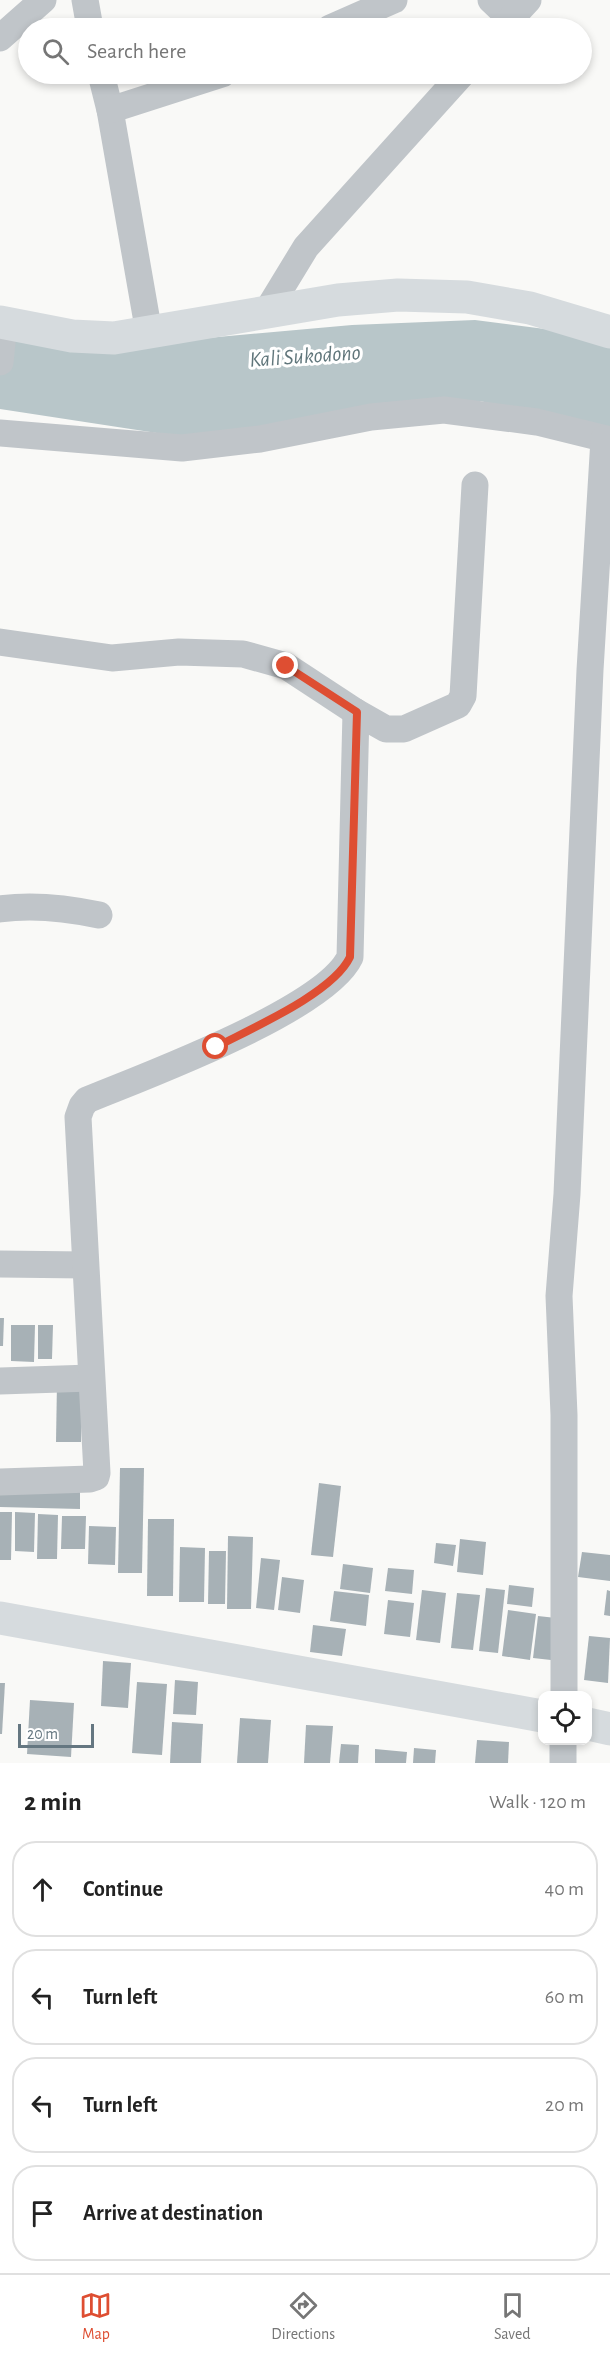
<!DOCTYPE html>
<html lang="en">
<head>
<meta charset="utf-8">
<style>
  body { margin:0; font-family:"Alegreya Sans",sans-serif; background:#f2f2f2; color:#222 }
  .controls { position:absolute; right:18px; bottom:18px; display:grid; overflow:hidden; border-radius:12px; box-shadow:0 3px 9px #0003 }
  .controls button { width:54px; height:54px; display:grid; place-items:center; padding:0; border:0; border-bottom:2px solid #e0e0e0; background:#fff; color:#222; font:30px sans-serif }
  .scale { position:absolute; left:18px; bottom:15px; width:76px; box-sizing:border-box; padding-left:6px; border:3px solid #657781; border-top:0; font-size:16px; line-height:21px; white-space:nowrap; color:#657781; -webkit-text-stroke:4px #fff; paint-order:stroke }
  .stop { position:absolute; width:18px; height:18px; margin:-14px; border:4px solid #de4e32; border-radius:50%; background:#fff }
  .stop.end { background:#de4e32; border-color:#fff; box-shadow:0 2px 6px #0008 }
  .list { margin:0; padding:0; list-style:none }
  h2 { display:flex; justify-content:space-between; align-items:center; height:78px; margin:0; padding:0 24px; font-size:26px }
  h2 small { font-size:20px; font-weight:400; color:#767676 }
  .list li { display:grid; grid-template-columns:39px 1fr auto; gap:18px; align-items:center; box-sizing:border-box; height:96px; margin:0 12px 12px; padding:0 12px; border:2px solid #e0e0e0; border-radius:24px }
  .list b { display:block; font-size:22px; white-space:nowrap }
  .list em { font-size:20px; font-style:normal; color:#767676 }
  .icon { flex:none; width:33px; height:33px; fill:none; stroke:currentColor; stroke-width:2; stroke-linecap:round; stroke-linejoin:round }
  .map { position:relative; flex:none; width:610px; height:1763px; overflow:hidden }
  .search { position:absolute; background:#fff; box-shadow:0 3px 9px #0003; left:18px; right:18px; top:18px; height:66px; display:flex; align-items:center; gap:15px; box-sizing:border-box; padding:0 21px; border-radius:33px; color:#767676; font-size:22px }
  .sheet { height:510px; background:#fff }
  nav { display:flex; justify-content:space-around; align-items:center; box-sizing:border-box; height:84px; border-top:2px solid #e0e0e0; background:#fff; font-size:16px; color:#767676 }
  nav a { display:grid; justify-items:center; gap:3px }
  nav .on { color:#de4e32 }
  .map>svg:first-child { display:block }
  .water { fill:#b8c6c9 }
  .building { fill:#a7b1b6 }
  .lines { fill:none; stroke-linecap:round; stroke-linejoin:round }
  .street { stroke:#c0c5c9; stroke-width:27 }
  .secondary { stroke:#d6dbde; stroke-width:33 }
  .route { stroke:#de4e32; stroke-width:8 }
  .labels { text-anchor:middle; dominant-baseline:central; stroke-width:6; stroke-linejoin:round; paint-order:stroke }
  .water-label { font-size:22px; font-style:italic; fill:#60767b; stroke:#fff }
</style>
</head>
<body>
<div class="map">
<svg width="610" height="1763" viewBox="0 0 610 1763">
  <rect width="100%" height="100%" fill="#f9f9f7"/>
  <polygon class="water" points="475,320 576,333 610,344 610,431 480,401 196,439 0,409 0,336 185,340 352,325"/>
  <g class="building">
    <polygon points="0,1318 4,1318 3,1346 0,1346"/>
    <polygon points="11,1325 35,1325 34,1362 11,1361"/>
    <polygon points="38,1325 53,1325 52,1359 38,1359"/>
    <polygon points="57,1382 82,1382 81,1442 56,1442"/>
    <polygon points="120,1468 144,1468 142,1573 118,1573"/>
    <polygon points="319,1483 341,1486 333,1557 311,1555"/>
    <polygon points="0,1488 80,1489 80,1509 0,1507"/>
    <polygon points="0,1512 12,1512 11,1560 0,1560"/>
    <polygon points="15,1512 35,1513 34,1552 15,1551"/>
    <polygon points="38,1514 58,1515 57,1559 37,1559"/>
    <polygon points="62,1516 86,1516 85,1549 61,1549"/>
    <polygon points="148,1519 174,1519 173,1596 147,1596"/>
    <polygon points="89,1526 116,1527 115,1565 88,1564"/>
    <polygon points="228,1536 253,1537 251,1609 227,1609"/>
    <polygon points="460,1539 486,1542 483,1575 457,1572"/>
    <polygon points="436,1543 456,1545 453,1566 434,1563"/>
    <polygon points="180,1547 205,1548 204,1602 179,1602"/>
    <polygon points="209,1551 226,1551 225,1604 208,1604"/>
    <polygon points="582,1552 610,1555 610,1581 578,1577"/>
    <polygon points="261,1558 280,1560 274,1610 256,1608"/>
    <polygon points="343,1564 373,1568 370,1593 340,1589"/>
    <polygon points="388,1568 414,1570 412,1594 385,1591"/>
    <polygon points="282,1577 304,1580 300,1613 278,1610"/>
    <polygon points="509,1585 534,1588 532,1607 507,1604"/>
    <polygon points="486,1588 505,1590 498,1653 479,1651"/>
    <polygon points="422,1590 446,1593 440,1643 416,1640"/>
    <polygon points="607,1590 610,1591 610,1616 604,1615"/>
    <polygon points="334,1591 369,1595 366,1626 330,1621"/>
    <polygon points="457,1593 480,1595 473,1650 451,1648"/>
    <polygon points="388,1600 414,1603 410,1637 384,1634"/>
    <polygon points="508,1610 536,1614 530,1660 502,1656"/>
    <polygon points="538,1616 556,1618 551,1660 533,1658"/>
    <polygon points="313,1625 346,1629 342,1656 310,1652"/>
    <polygon points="589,1636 610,1638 608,1683 584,1680"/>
    <polygon points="103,1661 131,1663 128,1708 101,1706"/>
    <polygon points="175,1680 198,1682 196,1715 173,1714"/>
    <polygon points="137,1682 167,1684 162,1755 132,1753"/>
    <polygon points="0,1683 5,1683 2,1734 0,1734"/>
    <polygon points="30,1700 74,1703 71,1757 27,1754"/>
    <polygon points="240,1718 271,1720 268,1763 237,1763"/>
    <polygon points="172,1722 203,1724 201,1763 170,1763"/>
    <polygon points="306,1725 333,1726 330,1763 304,1763"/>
    <polygon points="477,1740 509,1742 508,1763 475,1763"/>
    <polygon points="341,1744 359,1745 358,1763 339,1763"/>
    <polygon points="414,1748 436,1750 435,1763 413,1763"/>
    <polygon points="375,1749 407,1752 406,1763 375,1763"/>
  </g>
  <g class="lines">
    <g class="street">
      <polyline points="85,0 90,28"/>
      <polyline points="491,0 511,19"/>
      <polyline points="330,28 394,0"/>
      <polyline points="502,28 528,0"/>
      <polyline points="0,38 43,0"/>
      <polyline points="101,74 110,110 149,333"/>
      <polyline points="110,110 222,74"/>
      <polyline points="267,311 306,247 462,74"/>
      <polyline points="0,362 4,323"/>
      <polyline points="0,433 182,448 260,439 371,417 444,410 537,422 610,440"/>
      <polyline points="0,642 112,658 179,652 243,654 286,666 356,712 386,729 404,729 458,705 463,696 475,485"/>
      <path d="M0,909C34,904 66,908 99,915"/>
      <polyline points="0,1264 85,1265"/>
      <polyline points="0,1381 91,1378"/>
      <path d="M0,1482L90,1479L96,1477L97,1473L78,1117L82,1106L87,1100C145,1076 325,1010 350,957L356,712"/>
      <polyline points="564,1696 564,1415 559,1296 567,1194 590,670 604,439"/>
      <polyline points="563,1763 563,1740"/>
    </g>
    <g class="secondary">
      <polyline points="0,322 72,336 114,338 338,300 398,295 467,297 530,308 610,332"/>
      <polyline points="0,1618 542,1716"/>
      <polyline points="588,1724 610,1729"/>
    </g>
  </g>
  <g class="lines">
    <path class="route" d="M216,1047C252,1028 333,993 350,957L357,712L286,666"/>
  </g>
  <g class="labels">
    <g class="water-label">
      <text transform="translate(305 356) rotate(-4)">Kali Sukodono</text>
    </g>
  </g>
</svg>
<div class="controls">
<button><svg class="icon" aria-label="locate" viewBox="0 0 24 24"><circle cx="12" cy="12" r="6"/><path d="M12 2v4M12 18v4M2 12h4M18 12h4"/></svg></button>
</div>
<div class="scale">20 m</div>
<div class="stop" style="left:216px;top:1047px"></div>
<div class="stop end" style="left:286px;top:666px"></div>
<div class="search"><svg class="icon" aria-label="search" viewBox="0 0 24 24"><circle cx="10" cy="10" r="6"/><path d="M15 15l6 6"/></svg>Search here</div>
</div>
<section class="sheet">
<h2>2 min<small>Walk · 120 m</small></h2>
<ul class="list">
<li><svg class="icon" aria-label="ahead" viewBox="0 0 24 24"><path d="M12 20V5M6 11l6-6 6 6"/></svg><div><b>Continue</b></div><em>40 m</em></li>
<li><svg class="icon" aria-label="left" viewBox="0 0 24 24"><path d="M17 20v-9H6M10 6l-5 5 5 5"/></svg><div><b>Turn left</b></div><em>60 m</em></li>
<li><svg class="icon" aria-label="left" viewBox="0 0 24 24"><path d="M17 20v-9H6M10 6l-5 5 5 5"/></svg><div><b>Turn left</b></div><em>20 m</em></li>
<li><svg class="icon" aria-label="arrive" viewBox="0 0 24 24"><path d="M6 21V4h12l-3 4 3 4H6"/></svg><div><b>Arrive at destination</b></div></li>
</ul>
</section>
<nav>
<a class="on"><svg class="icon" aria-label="map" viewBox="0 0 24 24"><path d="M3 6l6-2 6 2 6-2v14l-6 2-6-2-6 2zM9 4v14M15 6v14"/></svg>Map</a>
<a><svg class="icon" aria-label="directions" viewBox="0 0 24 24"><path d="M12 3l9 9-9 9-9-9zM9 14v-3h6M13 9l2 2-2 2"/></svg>Directions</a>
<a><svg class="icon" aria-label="saved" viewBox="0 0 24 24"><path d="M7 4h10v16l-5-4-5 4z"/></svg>Saved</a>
</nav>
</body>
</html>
